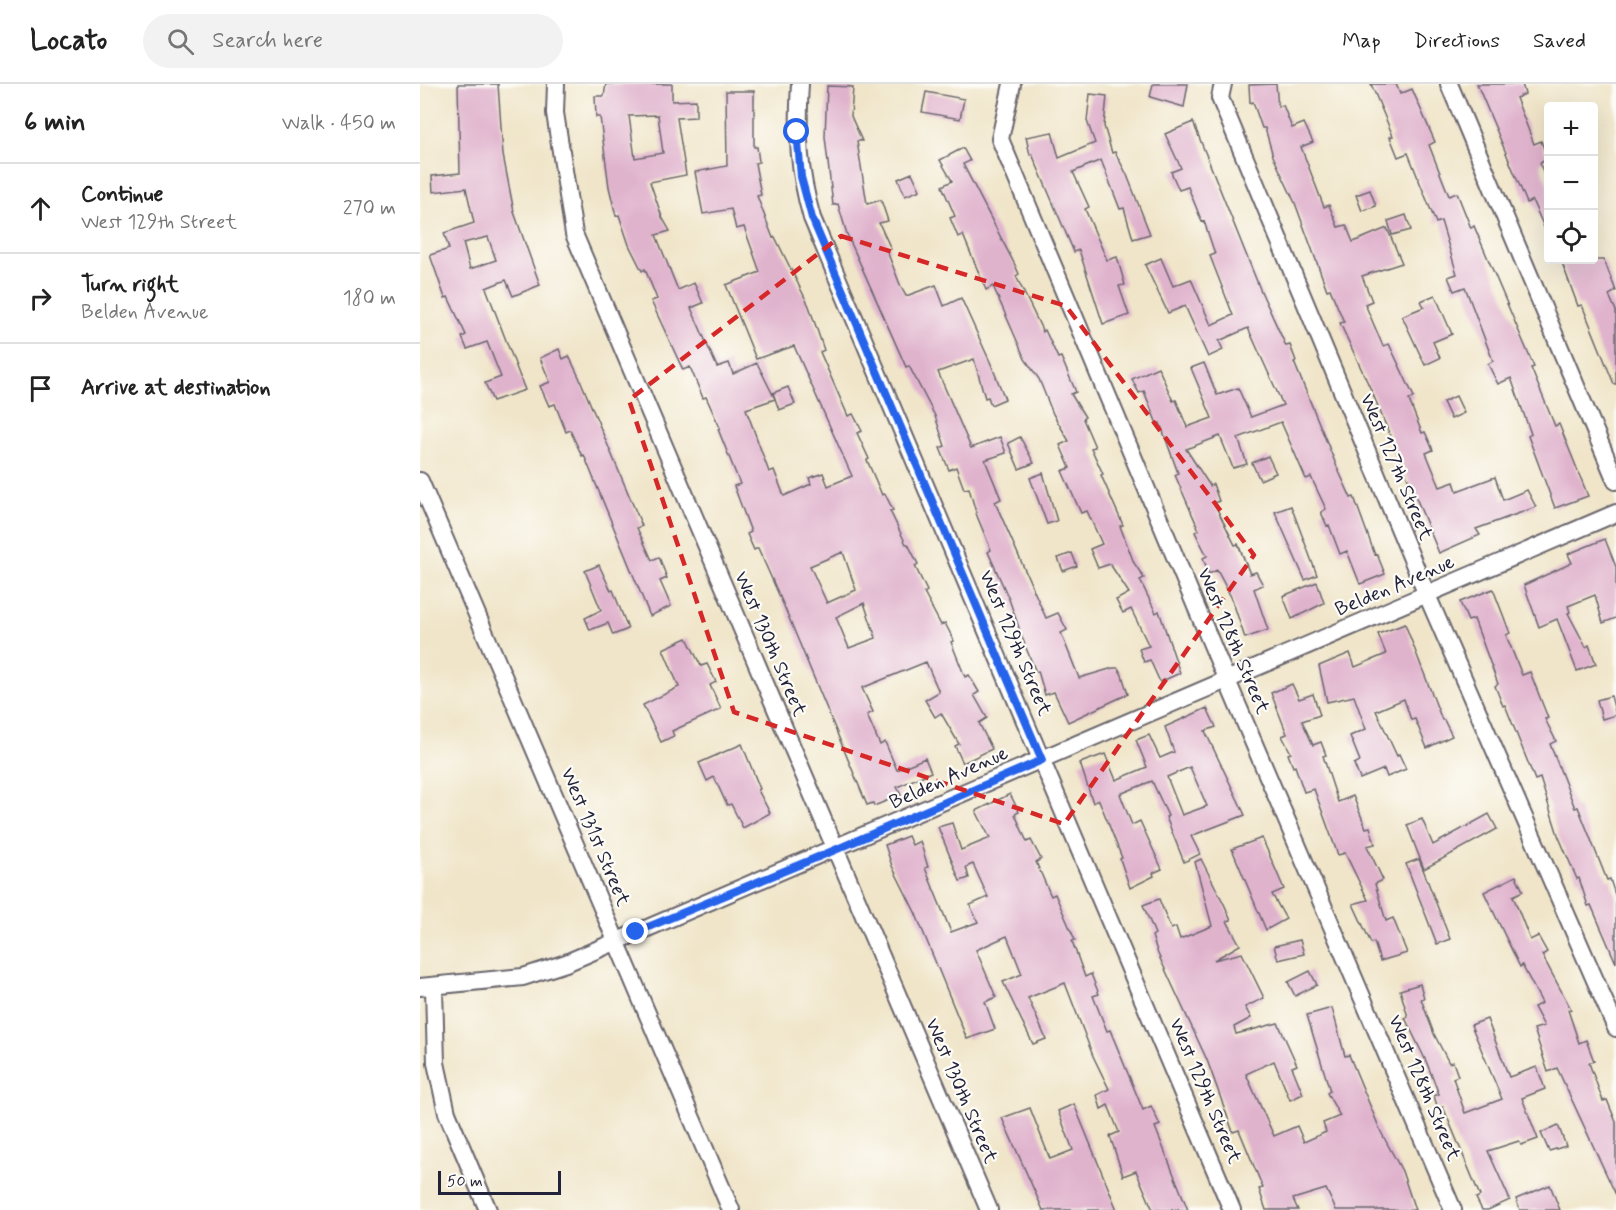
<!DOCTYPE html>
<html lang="en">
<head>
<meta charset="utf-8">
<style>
  body { margin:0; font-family:Mynerve,sans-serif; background:#f2f2f2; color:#222 }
  .controls { position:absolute; right:18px; top:18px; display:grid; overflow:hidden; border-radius:6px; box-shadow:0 6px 24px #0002 }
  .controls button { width:54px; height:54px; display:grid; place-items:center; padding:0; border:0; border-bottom:2px solid #e0e0e0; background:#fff; color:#222; font:30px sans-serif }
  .scale { position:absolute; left:18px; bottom:15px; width:123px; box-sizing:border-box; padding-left:6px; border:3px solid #22223b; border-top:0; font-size:16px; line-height:21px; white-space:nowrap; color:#22223b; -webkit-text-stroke:4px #fdfcf7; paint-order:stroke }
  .stop { position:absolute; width:18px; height:18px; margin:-14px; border:4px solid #2563eb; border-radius:50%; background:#fff }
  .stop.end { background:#2563eb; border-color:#fff; box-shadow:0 2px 6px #0008 }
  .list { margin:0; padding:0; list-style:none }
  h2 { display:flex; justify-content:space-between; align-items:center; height:78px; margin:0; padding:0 24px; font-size:26px }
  h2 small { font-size:20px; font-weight:400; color:#767676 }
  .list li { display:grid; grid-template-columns:39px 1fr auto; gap:18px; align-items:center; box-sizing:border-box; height:90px; padding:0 24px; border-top:2px solid #e0e0e0 }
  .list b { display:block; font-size:22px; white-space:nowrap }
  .list p { margin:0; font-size:20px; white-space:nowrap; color:#767676 }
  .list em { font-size:20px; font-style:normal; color:#767676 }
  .icon { flex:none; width:33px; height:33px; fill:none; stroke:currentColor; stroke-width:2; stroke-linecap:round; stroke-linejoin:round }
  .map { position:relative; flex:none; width:1196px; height:1126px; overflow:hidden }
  header { display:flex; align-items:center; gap:36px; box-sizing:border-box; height:84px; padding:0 30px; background:#fff; border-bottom:2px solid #e0e0e0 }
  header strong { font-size:28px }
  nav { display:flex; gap:33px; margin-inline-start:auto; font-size:21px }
  .search { width:420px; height:54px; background:#f2f2f2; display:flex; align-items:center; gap:15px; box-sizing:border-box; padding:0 21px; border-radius:33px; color:#767676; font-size:22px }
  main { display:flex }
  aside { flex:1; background:#fff }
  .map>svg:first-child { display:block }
  .building { fill:#e0b3cd; fill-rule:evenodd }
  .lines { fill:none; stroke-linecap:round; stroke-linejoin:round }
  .street-casing { stroke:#6a666d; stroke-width:20 }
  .street { stroke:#fff; stroke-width:16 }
  .route { stroke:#2563eb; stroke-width:8 }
  .marked { fill:none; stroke:#d62828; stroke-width:4.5; stroke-dasharray:12 8; stroke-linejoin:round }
  .labels { text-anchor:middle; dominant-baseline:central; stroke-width:4.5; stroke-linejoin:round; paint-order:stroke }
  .street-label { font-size:20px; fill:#22223b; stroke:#fdfcf7 }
</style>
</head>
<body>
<header>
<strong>Locato</strong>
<div class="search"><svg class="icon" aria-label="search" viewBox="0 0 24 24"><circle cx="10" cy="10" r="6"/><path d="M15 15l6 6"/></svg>Search here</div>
<nav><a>Map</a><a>Directions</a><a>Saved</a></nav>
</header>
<main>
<aside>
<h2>6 min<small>Walk · 450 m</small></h2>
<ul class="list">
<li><svg class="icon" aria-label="ahead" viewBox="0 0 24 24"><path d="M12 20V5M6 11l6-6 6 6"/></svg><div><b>Continue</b><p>West 129th Street</p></div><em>270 m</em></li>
<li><svg class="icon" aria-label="right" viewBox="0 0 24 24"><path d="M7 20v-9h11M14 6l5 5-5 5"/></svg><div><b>Turn right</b><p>Belden Avenue</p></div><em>180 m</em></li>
<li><svg class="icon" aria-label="arrive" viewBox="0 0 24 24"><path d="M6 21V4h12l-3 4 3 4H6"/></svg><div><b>Arrive at destination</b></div></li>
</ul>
</aside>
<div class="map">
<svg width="1196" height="1126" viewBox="0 0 1196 1126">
  <rect width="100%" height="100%" fill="#fdfcf7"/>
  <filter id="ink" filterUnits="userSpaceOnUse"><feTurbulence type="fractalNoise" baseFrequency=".0167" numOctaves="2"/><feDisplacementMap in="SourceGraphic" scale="12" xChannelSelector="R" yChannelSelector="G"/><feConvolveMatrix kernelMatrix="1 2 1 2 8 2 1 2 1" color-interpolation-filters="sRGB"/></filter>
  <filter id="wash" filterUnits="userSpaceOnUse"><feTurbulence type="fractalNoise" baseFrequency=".008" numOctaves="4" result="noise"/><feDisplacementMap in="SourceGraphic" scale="24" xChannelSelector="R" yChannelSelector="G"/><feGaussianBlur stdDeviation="1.35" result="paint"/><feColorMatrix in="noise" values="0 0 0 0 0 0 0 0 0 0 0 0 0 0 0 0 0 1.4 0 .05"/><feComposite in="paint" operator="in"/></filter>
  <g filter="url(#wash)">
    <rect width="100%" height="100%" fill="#f0e5c9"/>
    <g id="blocks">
      <g class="building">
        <path d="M38,0H78L83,71L94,128L120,201L93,212L86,196L66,204L105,306L73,317L65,299L81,293L67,258L47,265L42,253L46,251L28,213L25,214L10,171L29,165L24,149L54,139L46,104L13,108L12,92L40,89ZM68,153L76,176L50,185L43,159Z"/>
        <path d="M186,0H252V17L276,16V33L257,34L266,91L230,98L242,133L250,147L236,151L258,206L274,199L283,219L271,224L297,283L309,279L313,290L337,279L355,315L326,325L349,388L354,386L364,412L391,400L389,394L403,389L408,402L432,392L374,262L336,275L306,201L340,188L324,143L316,145L311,125L283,130L275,88L307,82L306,7H334V63H337L339,78L335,79L341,111L337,112L353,154L355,153L389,222L404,266L400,268L428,332L433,330L442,347L437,349L449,375L447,376L462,411L465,410L473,426L470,427L486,460H488L498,480L495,482L507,507L504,509L521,541L525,539L534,557L531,558L545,593L549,591L559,608L554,611L567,634L559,639L572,665L543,679L535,662L539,660L521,629L515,633L505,616L519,608L506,578L442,604L453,628L447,631L460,661L465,658L477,686L505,674L511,688L477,703L481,711L454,722L453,719L447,721L364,522L338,464L334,466L327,450L331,448L314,402L320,400L298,345L300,344L286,313L283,314L270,283L263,286L231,217L237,215L225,185L222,187L209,161L199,131L196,132L189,103L180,33H176L175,12H184ZM238,31L243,69L215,74L209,32ZM423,468L436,506L407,519L390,482ZM444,519L456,554L429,564L416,533Z"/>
        <polygon points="733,0 768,0 764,23 730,13"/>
        <polygon points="856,0 858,23 863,21 872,44 884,39 893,58 881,63 904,123 909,121 918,143 926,141 933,158 967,144 982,179 942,192 952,217 945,220 963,262 969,260 994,313 989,316 1002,349 1005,348 1013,366 1006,369 1020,403 1034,398 1037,407 1075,393 1083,416 1107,406 1116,423 1056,445 1060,451 1019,469 952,308 920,239 924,238 910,205 907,206 875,119 853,72 845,44 842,44 833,18 830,19 829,1"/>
        <polygon points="951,0 976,0 980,10 992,5 1015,58 1009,61 1029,112 1037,109 1051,144 1054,142 1114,283 1111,284 1135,342 1139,340 1168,412 1135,424 1108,352 1111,350 1091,294 1078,300 1068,280 1073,277 1045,203 1034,207 1028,193 1037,190 1021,137 1016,139 988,69 978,73 970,53 973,52"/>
        <polygon points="1057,0 1102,0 1105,10 1096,14 1114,60 1121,57 1128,75 1120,79 1128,103 1128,152 1112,116 1107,119"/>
        <polygon points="407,2 433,3 431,32 442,57 437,57 447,120 461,116 468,137 459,139 471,165 467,167 481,203 486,212 516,201 524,222 541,214 571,280 585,315 571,321 568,313 565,314 554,275 518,288 551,364 580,353 586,369 565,376 581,415 575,418 626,534 638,529 647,546 641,549 659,594 693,584 698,584 702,591 708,610 648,638 634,608 625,611 618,587 616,588 606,564 589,515 568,468 571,466 557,432 549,404 544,405 536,383 529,386 520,364 525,362 515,332 489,282 486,283 427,150 418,120 413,121 405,53"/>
        <polygon points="506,8 544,15 540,35 502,28"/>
        <polygon points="670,10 687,12 684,42 692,69 695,68 707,91 730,150 713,155 704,124 700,125 681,76 653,88 669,123 665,125 687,176 697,173 705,201 699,202 709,231 683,240 659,166 654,168 612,70 610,71 606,53 632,48 639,74 675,59 667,37"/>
        <polygon points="773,38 840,205 866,262 870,261 876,277 874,278 917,383 931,414 934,413 955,471 957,470 965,490 940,500 927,467 920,470 909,441 907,442 901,428 906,425 891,393 886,395 861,338 818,354 827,380 813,384 800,352 766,365 790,402 793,400 799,417 794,419 815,461 818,460 830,490 836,488 843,501 834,505 848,546 825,554 812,515 797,486 789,490 783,474 787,472 775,448 779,446 755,391 758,389 740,339 737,340 724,307 719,309 712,295 738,283 753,317 756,316 767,343 792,334 771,284 784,279 797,311 818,304 831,333 863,321 828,244 799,257 803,266 788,273 765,222 748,229 725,181 741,174 753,202 771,195 791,241 813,231 790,172 795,170 784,137 782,138 768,103 759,106 751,88 761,84 745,50"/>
        <polygon points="543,64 550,77 543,80 595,181 599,190 596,192 623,248 625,246 638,274 641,273 656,308 651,310 665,333 663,335 675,363 671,364 683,390 681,391 703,441 700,442 714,479 724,494 720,496 736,529 739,527 760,589 740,598 730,576 724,578 719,565 729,562 711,525 703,529 696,516 709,509 690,480 678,484 670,465 682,460 667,427 661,429 642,387 650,384 640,361 649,357 633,330 619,295 605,275 573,202 566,206 543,151 538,153 530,134 535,132 522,102 532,97 520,76"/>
        <polygon points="492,89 500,106 485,112 478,95"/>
        <polygon points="950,106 956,122 942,127 936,111"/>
        <polygon points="986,131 991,146 972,151 968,137"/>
        <polygon points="1141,176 1184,176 1196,207 1189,211 1196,227 1196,300 1194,300 1162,221 1158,222"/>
        <polygon points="1015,211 1032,250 1013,258 1020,274 1005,281 982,232 1004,223 1001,217"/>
        <polygon points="139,265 143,275 149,272 159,293 222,442 217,444 232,476 239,473 247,494 240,497 251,522 230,532 164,371 162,372 150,346 146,348 135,320 129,322 120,302 130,298 120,274"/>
        <polygon points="368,303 375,320 359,326 353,309"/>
        <polygon points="1036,312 1044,329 1031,335 1023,318"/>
        <polygon points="600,353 614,379 599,385 588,359"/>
        <polygon points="848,372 856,389 840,396 832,379"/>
        <polygon points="623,389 637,437 627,440 610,394"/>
        <polygon points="871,422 897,491 885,496 855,428"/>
        <polygon points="1185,455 1196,483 1196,534 1183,539 1175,511 1148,522 1150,528 1148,529 1166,563 1169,561 1176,580 1157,587 1137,535 1119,543 1104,501 1152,479 1148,470"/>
        <polygon points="652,469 657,482 643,487 638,474"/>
        <polygon points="179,481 191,507 193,506 208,545 193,551 188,539 170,546 165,534 181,526 165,487"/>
        <polygon points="897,498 904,519 872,535 863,512"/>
        <polygon points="1073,505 1090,549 1086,551 1102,591 1110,588 1128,634 1125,635 1136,657 1130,660 1155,724 1158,723 1187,796 1190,795 1196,814 1196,879 1171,821 1168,822 1159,794 1157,795 1138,751 1120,694 1115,696 1085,621 1083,622 1075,602 1078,600 1054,535 1048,537 1040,518"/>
        <polygon points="985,540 1022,636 1024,636 1032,652 1007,664 995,635 991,636 984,615 956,627 977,672 979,670 986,685 967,693 964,685 940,695 934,680 940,677 930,652 946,645 934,612 907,618 899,582 930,569 935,583 966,570 958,550"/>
        <polygon points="267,554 281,582 287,580 296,598 290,601 301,625 252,647 254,652 241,658 223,621 259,603 243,565"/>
        <polygon points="872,600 879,615 893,610 900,631 882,637 893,661 901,658 906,671 903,672 918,718 933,712 946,744 950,743 955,760 947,762 963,796 955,800 966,837 973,834 987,869 960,877 954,858 951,859 933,820 948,816 925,769 918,771 894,705 884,708 875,682 873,683 868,670 871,669 862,652 867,650 851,609"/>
        <polygon points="1191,612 1196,631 1182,635 1177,616"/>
        <path d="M787,624L796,643L785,647L825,731L771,752L780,770L764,778L746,733L748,732L732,697L700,710L712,741L720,737L742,785L733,789L734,792L710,804L700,775L702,774L679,716L673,719L660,679L685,670L696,696L727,683L716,656L729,651L740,674L754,668L745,643ZM770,683L787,722L762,731L747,693Z"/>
        <polygon points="322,660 340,705 338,706 350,729 323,744 311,720 307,721 294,693 287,697 279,679"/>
        <polygon points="590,710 599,728 595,730 607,758 611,756 621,775 616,778 631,812 635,810 655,856 652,857 665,893 671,890 679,910 673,912 687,947 690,946 723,1026 731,1022 740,1041 735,1043 768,1126 733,1126 716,1087 703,1092 690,1052 699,1048 688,1021 681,1025 677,1011 689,1005 673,972 645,899 608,914 626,955 613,960 583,898 602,890 587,852 556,866 576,913 565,918 575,945 547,955 495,828 472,782 465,761 488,752 492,761 500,757 508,783 505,784 531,848 558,838 550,821 568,813 553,780 546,783 549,794 540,797 518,743 532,739 541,766 570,754 556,727"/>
        <polygon points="1069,730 1077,745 1004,785 987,741 1002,735 1013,761"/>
        <polygon points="842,754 864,805 852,810 866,835 846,846 812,765"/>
        <polygon points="781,775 805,822 811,836 807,837 820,861 794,876 822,869 844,914 825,923 831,934 814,943 816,950 858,939 877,981 872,983 883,1010 870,1016 854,977 826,990 854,1052 877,1042 884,1058 906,1048 903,1039 920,1032 907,1009 910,1007 887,931 912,924 925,972 929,971 961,1048 982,1087 995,1126 916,1126 906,1105 873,1115 878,1126 846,1126 839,1105 843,1104 819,1046 813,1048 787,976 738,870 732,852 735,850 723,821 739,815 751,845 756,843 760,855 792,842 775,778"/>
        <polygon points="999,775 1030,855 1017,860 986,780"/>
        <polygon points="1096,792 1103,807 1093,812 1110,856 1118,852 1127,868 1122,871 1151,925 1148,926 1159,959 1166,956 1174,977 1169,979 1183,1017 1187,1016 1196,1038 1196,1111 1137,984 1128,988 1114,945 1124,942 1114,923 1122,919 1102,881 1100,883 1064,808"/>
        <polygon points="880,856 884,870 858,876 854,862"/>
        <polygon points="890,887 897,901 875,912 868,898"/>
        <polygon points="1000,900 1004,914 1001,915 1014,950 1029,979 1033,978 1038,992 1033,994 1045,1029 1082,1015 1051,941 1067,935 1089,993 1117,983 1125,1005 1102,1014 1118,1055 1101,1061 1099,1057 1068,1067 1090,1116 1068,1126 1062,1126 1056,1114 1060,1112 1023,1023 1018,1025 1014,1012 1019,1010 1006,977 985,934 988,933 980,906"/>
        <polygon points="654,1020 689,1106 697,1126 623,1126 582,1034 610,1024 630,1075 653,1066 638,1027"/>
        <polygon points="1138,1041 1146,1062 1129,1067 1121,1049"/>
        <polygon points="1130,1101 1140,1126 1100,1126 1096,1115"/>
      </g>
    </g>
  </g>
  <g filter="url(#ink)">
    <use href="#blocks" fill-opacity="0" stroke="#6a666d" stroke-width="1.5"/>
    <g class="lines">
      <g class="street-casing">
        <g id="street">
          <polyline points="136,0 135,29 154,150 569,1126"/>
          <path d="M380,0C377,51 378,85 392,134L812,1126"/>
          <polyline points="592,0 580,55 800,580 1033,1126"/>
          <polyline points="803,0 800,14 1007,511 1196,944"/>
          <polyline points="1029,0 1196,397"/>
          <polyline points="0,397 311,1126"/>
          <polyline points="0,903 103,893 146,879 1196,429"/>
          <polyline points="14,904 16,979 27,1029 68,1126"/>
        </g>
      </g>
      <use href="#street" class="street"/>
    </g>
  </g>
  <g class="lines" filter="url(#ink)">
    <polyline class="route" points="216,848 415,766 622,676 392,134 381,93 377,48"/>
  </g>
  <path class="marked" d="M421,152L646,222L834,471L644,740L314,628L209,316Z"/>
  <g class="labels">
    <g class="street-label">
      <text transform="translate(976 383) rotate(67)">West 127th Street</text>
      <text transform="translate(975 502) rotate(-23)">Belden Avenue</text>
      <text transform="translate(813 557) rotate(67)">West 128th Street</text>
      <text transform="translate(595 559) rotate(67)">West 129th Street</text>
      <text transform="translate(350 560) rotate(67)">West 130th Street</text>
      <text transform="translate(529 694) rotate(-24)">Belden Avenue</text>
      <text transform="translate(175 753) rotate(67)">West 131st Street</text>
      <text transform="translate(1004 1004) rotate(67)">West 128th Street</text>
      <text transform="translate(541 1007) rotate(67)">West 130th Street</text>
      <text transform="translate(785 1007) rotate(67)">West 129th Street</text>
    </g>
  </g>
</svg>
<div class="controls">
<button>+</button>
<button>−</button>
<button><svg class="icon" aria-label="locate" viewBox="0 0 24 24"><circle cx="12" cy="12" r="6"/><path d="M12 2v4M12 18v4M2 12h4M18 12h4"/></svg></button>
</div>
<div class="scale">50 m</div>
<div class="stop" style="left:377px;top:48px"></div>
<div class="stop end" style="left:216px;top:848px"></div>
</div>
</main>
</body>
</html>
